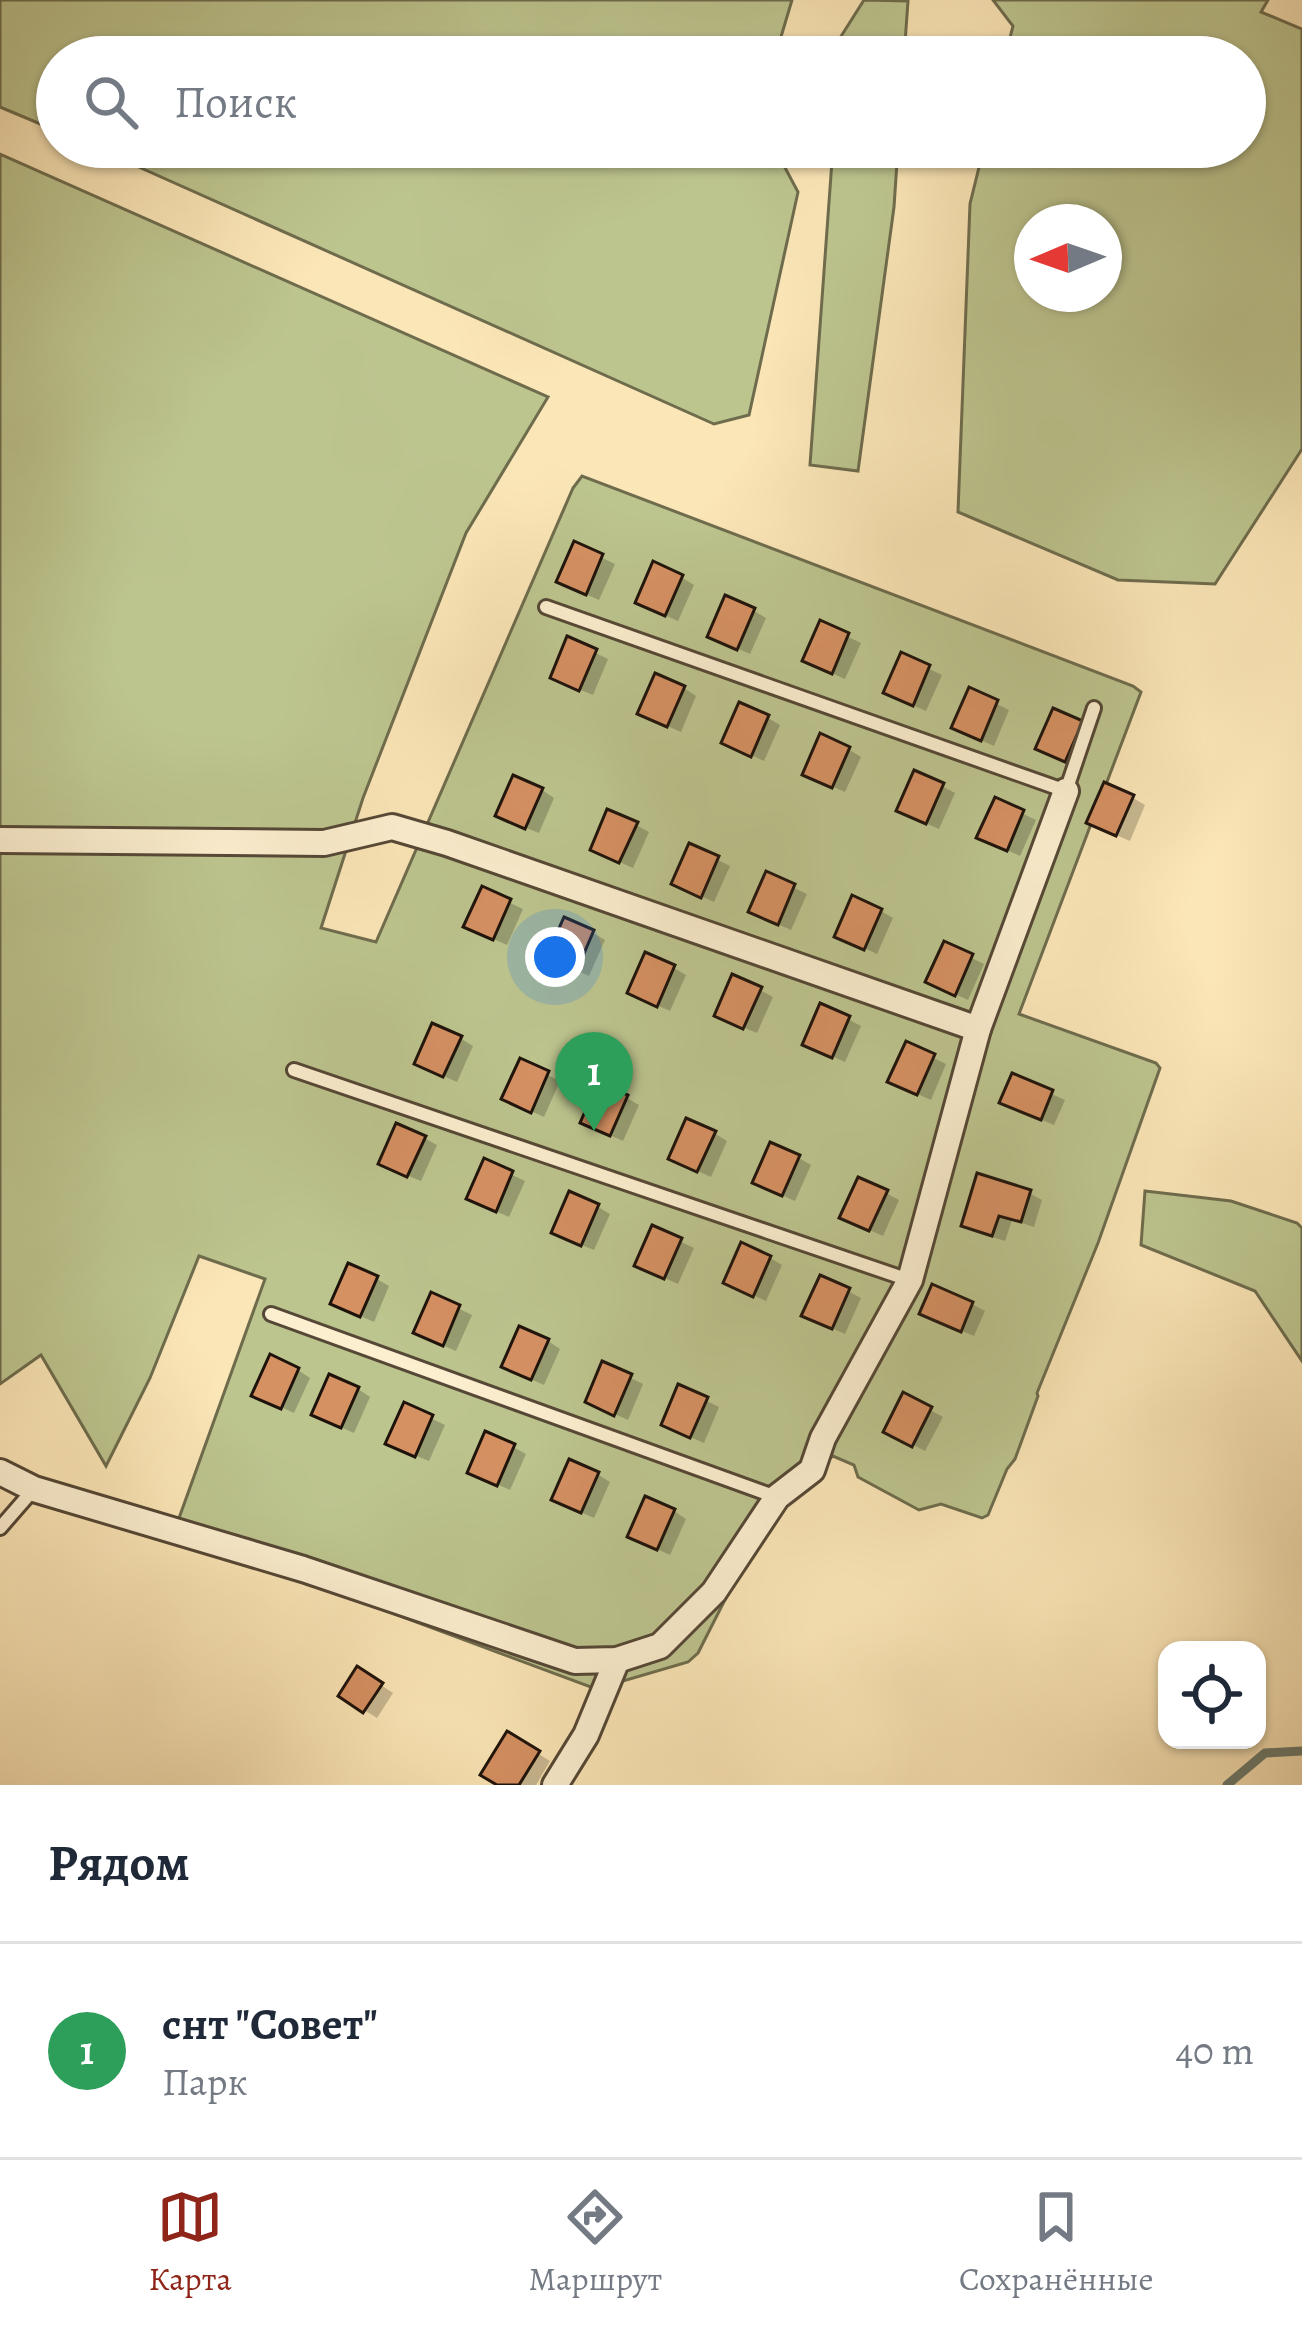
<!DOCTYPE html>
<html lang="ru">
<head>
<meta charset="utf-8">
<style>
  body { margin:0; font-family:Alegreya,serif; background:#f2f2f3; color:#1f2937 }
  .controls { position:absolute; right:36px; bottom:36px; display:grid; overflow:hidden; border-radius:24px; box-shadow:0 3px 9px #0004 }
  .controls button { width:108px; height:108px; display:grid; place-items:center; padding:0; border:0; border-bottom:3px solid #e0e1e3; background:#fff; color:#1f2937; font:60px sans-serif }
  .compass { position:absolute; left:1014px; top:204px; width:108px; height:108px; border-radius:50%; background:#fff; box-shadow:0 3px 9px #0004; rotate:268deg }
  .you { position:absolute; left:555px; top:957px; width:42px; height:42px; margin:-30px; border:9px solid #fff; border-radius:50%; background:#1a73e8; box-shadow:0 0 0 18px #1a73e833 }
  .badge { display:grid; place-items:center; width:78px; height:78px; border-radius:50%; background:#8f2418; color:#fff; font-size:39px; font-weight:700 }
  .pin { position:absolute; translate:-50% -99px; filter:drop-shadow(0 3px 6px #0008) }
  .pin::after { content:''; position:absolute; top:63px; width:42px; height:36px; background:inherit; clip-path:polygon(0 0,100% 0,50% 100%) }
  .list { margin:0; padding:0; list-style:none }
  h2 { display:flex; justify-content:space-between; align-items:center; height:156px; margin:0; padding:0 48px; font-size:51px }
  h2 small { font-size:39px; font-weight:400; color:#747a83 }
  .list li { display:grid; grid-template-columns:78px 1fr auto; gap:36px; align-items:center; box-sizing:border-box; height:216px; padding:0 48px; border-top:3px solid #e0e1e3 }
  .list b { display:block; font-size:45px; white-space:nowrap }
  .list p { margin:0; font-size:39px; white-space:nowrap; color:#747a83 }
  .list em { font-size:39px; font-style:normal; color:#747a83 }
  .icon { flex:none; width:66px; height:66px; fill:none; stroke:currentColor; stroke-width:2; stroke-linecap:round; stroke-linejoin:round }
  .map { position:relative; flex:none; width:1302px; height:1785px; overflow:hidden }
  .search { position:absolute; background:#fff; box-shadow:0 3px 9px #0004; left:36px; right:36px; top:36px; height:132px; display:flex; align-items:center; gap:30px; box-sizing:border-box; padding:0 42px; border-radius:66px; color:#747a83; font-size:45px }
  .sheet { height:372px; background:#fff }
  nav { display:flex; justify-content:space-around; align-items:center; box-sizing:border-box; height:168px; border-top:3px solid #e0e1e3; background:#fff; font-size:33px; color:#747a83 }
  nav a { display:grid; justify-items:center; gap:6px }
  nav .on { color:#8f2418 }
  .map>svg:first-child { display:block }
  .green { fill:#bdc58f; stroke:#6e6c4d; stroke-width:3; fill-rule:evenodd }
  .shadow { fill:#0003 }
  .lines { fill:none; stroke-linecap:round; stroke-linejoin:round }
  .stream { stroke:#6b7a6e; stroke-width:9 }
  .building { fill:#d69163; stroke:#1e130b; stroke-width:3 }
  .service-casing { stroke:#554836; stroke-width:18 }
  .minor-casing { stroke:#554836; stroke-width:30 }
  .service { stroke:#fcefd0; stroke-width:12 }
  .minor { stroke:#fcefd0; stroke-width:24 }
</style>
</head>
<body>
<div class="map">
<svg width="1302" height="1785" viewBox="0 0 1302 1785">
  <rect width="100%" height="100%" fill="#fbe6b7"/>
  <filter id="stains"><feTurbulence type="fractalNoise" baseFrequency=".00167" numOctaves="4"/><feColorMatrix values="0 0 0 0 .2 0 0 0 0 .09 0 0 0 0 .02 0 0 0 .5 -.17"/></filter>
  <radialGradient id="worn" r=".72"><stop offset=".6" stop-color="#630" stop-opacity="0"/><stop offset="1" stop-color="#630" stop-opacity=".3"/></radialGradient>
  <g class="green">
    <polygon points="0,0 792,0 775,57 57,57 57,131 0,107"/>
    <polygon points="864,0 908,1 904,57 839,57 840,38"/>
    <path d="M993,0H1268L1261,12L1302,29V449L1215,584L1118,580L958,512L970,204L984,147H1245V57H1005L1013,26ZM1032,222H1104V294H1032Z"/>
    <polygon points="94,147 774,147 798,192 749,415 714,424"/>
    <polygon points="833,147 898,147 894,207 858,471 810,465"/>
    <polygon points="0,154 548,397 466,533 363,798 321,928 376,942 573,488 582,476 1133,686 1141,692 1019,1014 1156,1063 1160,1068 1098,1243 1037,1393 1038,1396 1015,1459 1007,1469 988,1515 982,1518 941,1504 919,1510 858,1477 854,1465 833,1456 777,1497 698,1653 688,1662 596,1689 174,1532 265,1279 199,1256 150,1378 106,1466 41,1355 0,1384"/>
    <polygon points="1145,1191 1231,1201 1297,1223 1302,1228 1302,1361 1255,1291 1141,1245"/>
  </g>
  <g class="shadow">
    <polygon points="575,545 615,564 599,600 572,588"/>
    <polygon points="681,577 694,585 678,621 651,609"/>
    <polygon points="754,611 766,618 750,654 723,642"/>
    <polygon points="821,624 861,643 845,679 818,667"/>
    <polygon points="569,640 608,659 593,695 566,684"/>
    <polygon points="902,656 942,675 926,711 899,699"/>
    <polygon points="684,688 696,696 681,732 654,720"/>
    <polygon points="970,691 1009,710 994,746 967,734"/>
    <polygon points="768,718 780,725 764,761 738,749"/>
    <polygon points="1082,723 1094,731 1078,767 1051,755"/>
    <polygon points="848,749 861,757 845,792 819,781"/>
    <polygon points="942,786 955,793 939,829 912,817"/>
    <polygon points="542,790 554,798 539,833 511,822"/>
    <polygon points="1133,798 1145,805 1130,841 1102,829"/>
    <polygon points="996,801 1036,820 1020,856 993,844"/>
    <polygon points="636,825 649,832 633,868 606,856"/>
    <polygon points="691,847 730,866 714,902 687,890"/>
    <polygon points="767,875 807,894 791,930 764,918"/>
    <polygon points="483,890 523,909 507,945 480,933"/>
    <polygon points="881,911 893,918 877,954 851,942"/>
    <polygon points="593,933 605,940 589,976 562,964"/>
    <polygon points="945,945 984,964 968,1000 942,988"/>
    <polygon points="674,968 686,975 670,1011 643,999"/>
    <polygon points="760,990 773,997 757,1033 730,1022"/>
    <polygon points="848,1019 861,1026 845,1062 818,1050"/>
    <polygon points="460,1038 473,1046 457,1082 430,1070"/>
    <polygon points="907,1045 946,1064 931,1100 904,1088"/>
    <polygon points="521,1062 560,1081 544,1117 518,1105"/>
    <polygon points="1013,1077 1065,1100 1054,1125 1016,1109"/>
    <polygon points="627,1098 639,1105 623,1141 596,1129"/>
    <polygon points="714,1133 727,1141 711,1177 684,1165"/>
    <polygon points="424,1138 437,1145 421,1181 394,1170"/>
    <polygon points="799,1158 811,1165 795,1201 768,1189"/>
    <polygon points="485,1162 525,1181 509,1217 482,1205"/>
    <polygon points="886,1193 899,1200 883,1236 856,1224"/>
    <polygon points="1029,1193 1042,1200 1034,1227 1012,1220 1005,1241 977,1232 965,1225"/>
    <polygon points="598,1207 610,1214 594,1250 567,1239"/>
    <polygon points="654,1229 694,1248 678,1284 651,1272"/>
    <polygon points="770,1258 782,1265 766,1301 739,1289"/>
    <polygon points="377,1279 389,1286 374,1322 347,1310"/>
    <polygon points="848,1291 861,1298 845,1334 818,1322"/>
    <polygon points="432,1296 472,1315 456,1351 429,1339"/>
    <polygon points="972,1304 985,1311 974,1336 935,1320"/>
    <polygon points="548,1341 560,1349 544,1385 517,1373"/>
    <polygon points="604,1365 643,1384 628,1420 601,1408"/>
    <polygon points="298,1370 310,1378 294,1413 268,1401"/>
    <polygon points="680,1388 719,1407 704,1443 677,1431"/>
    <polygon points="358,1389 370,1397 354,1433 327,1421"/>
    <polygon points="904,1396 943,1417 925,1451 887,1431"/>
    <polygon points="405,1406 445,1425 429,1461 402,1450"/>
    <polygon points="513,1447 526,1454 510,1490 484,1478"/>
    <polygon points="597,1474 610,1482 594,1518 567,1506"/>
    <polygon points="674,1511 686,1519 670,1555 644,1543"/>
    <polygon points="358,1670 393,1693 377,1718 342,1696"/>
    <polygon points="508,1735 550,1761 536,1785 503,1785"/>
  </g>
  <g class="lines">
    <polyline class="stream" points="1227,1785 1265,1753 1302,1751"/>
  </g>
  <g class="building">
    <polygon points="574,541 603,554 586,595 556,582"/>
    <polygon points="653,561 683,575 665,616 635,603"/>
    <polygon points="725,595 755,608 737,650 707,637"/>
    <polygon points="820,620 849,633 832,674 802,661"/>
    <polygon points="567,636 597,649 579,691 550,678"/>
    <polygon points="901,652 930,665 913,706 883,693"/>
    <polygon points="655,673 685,686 667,727 637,714"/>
    <polygon points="969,687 998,700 981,741 951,728"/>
    <polygon points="739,702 769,715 751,757 721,743"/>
    <polygon points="1053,708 1083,721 1065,762 1035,749"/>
    <polygon points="820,733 850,747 832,788 802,775"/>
    <polygon points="914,770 944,783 926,824 896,811"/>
    <polygon points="513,775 543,788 525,829 495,816"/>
    <polygon points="1104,782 1134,795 1116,836 1086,823"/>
    <polygon points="995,797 1024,810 1007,851 976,838"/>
    <polygon points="607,809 638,822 619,863 590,850"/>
    <polygon points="689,843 719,856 701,898 671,884"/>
    <polygon points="766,871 795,884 778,925 748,912"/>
    <polygon points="482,886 511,899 493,940 463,927"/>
    <polygon points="852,895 882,909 864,950 834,937"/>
    <polygon points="564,917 594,930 576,972 546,958"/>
    <polygon points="944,941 973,954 955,996 925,982"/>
    <polygon points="645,952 675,965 657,1007 627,993"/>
    <polygon points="732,974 762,987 743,1029 714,1016"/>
    <polygon points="820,1003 850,1016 832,1058 802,1045"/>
    <polygon points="432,1023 462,1036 443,1077 414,1064"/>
    <polygon points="906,1041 935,1054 917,1095 887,1082"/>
    <polygon points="520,1058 549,1071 531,1113 501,1099"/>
    <polygon points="1012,1073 1053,1090 1041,1120 999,1103"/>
    <polygon points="598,1082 628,1095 610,1136 580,1123"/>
    <polygon points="686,1118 716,1131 697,1172 668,1159"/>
    <polygon points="396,1123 426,1136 407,1177 378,1164"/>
    <polygon points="770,1142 800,1155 782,1196 752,1183"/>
    <polygon points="484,1158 513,1171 496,1212 466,1199"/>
    <polygon points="977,1173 1031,1190 1021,1222 999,1216 992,1236 961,1226"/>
    <polygon points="858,1177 888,1190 869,1231 839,1218"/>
    <polygon points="569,1191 599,1204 581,1246 551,1233"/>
    <polygon points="652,1225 682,1238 664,1279 634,1266"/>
    <polygon points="741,1242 771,1256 753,1297 723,1283"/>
    <polygon points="348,1263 378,1276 360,1317 330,1304"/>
    <polygon points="820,1275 850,1288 832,1329 801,1316"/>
    <polygon points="932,1284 973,1302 961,1332 919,1314"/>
    <polygon points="431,1292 460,1305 443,1346 413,1333"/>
    <polygon points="519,1326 549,1339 531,1380 501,1367"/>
    <polygon points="270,1354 299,1368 281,1409 251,1396"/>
    <polygon points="602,1361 632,1374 614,1416 585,1402"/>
    <polygon points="329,1374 359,1387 341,1428 311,1415"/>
    <polygon points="678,1384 708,1397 690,1438 661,1425"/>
    <polygon points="903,1392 932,1407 912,1447 883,1432"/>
    <polygon points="404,1402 433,1415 415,1457 385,1444"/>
    <polygon points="485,1431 515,1444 497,1486 467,1473"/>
    <polygon points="569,1459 599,1472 581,1513 551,1500"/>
    <polygon points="645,1496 675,1509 657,1550 627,1537"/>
    <polygon points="357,1666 383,1683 363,1713 338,1696"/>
    <polygon points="507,1731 540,1751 519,1785 497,1785 480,1775"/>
  </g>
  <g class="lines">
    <g class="service-casing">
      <g id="service">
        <polyline points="546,607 1066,791 1094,708"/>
        <polyline points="294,1070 909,1280"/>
        <polyline points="271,1314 776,1497"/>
        <polyline points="0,1528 33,1490"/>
      </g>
    </g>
    <g class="minor-casing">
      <g id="minor">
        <polyline points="0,840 324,843 392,827 447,843 978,1029"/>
        <polyline points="0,1472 34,1489 303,1569 575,1661 617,1660 660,1646 714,1592 777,1497 812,1470 823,1438 910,1280 978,1029 1066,791"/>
        <polyline points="555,1785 586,1735 617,1660"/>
      </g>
    </g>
    <use href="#service" class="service"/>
    <use href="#minor" class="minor"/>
  </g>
  <rect width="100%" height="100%" filter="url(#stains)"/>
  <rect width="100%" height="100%" fill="url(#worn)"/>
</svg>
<div class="controls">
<button><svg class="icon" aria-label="locate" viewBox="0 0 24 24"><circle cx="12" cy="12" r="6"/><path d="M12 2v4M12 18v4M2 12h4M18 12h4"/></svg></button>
</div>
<svg class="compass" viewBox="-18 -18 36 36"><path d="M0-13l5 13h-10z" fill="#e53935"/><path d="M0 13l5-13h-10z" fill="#747a83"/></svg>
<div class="you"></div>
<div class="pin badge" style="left:594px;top:1131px;background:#2e9e5b">1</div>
<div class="search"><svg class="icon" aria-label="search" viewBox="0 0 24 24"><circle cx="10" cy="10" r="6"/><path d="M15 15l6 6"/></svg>Поиск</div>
</div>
<section class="sheet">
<h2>Рядом<small></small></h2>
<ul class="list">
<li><span class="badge" style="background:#2e9e5b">1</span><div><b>снт &quot;Совет&quot;</b><p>Парк</p></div><em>40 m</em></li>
</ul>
</section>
<nav>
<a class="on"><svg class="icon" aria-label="map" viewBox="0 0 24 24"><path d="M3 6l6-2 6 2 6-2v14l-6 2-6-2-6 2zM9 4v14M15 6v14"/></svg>Карта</a>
<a><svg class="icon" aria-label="directions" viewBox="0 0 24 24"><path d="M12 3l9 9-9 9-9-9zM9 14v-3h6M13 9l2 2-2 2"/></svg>Маршрут</a>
<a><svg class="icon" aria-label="saved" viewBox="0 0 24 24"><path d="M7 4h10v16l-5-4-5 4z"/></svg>Сохранённые</a>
</nav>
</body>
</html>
